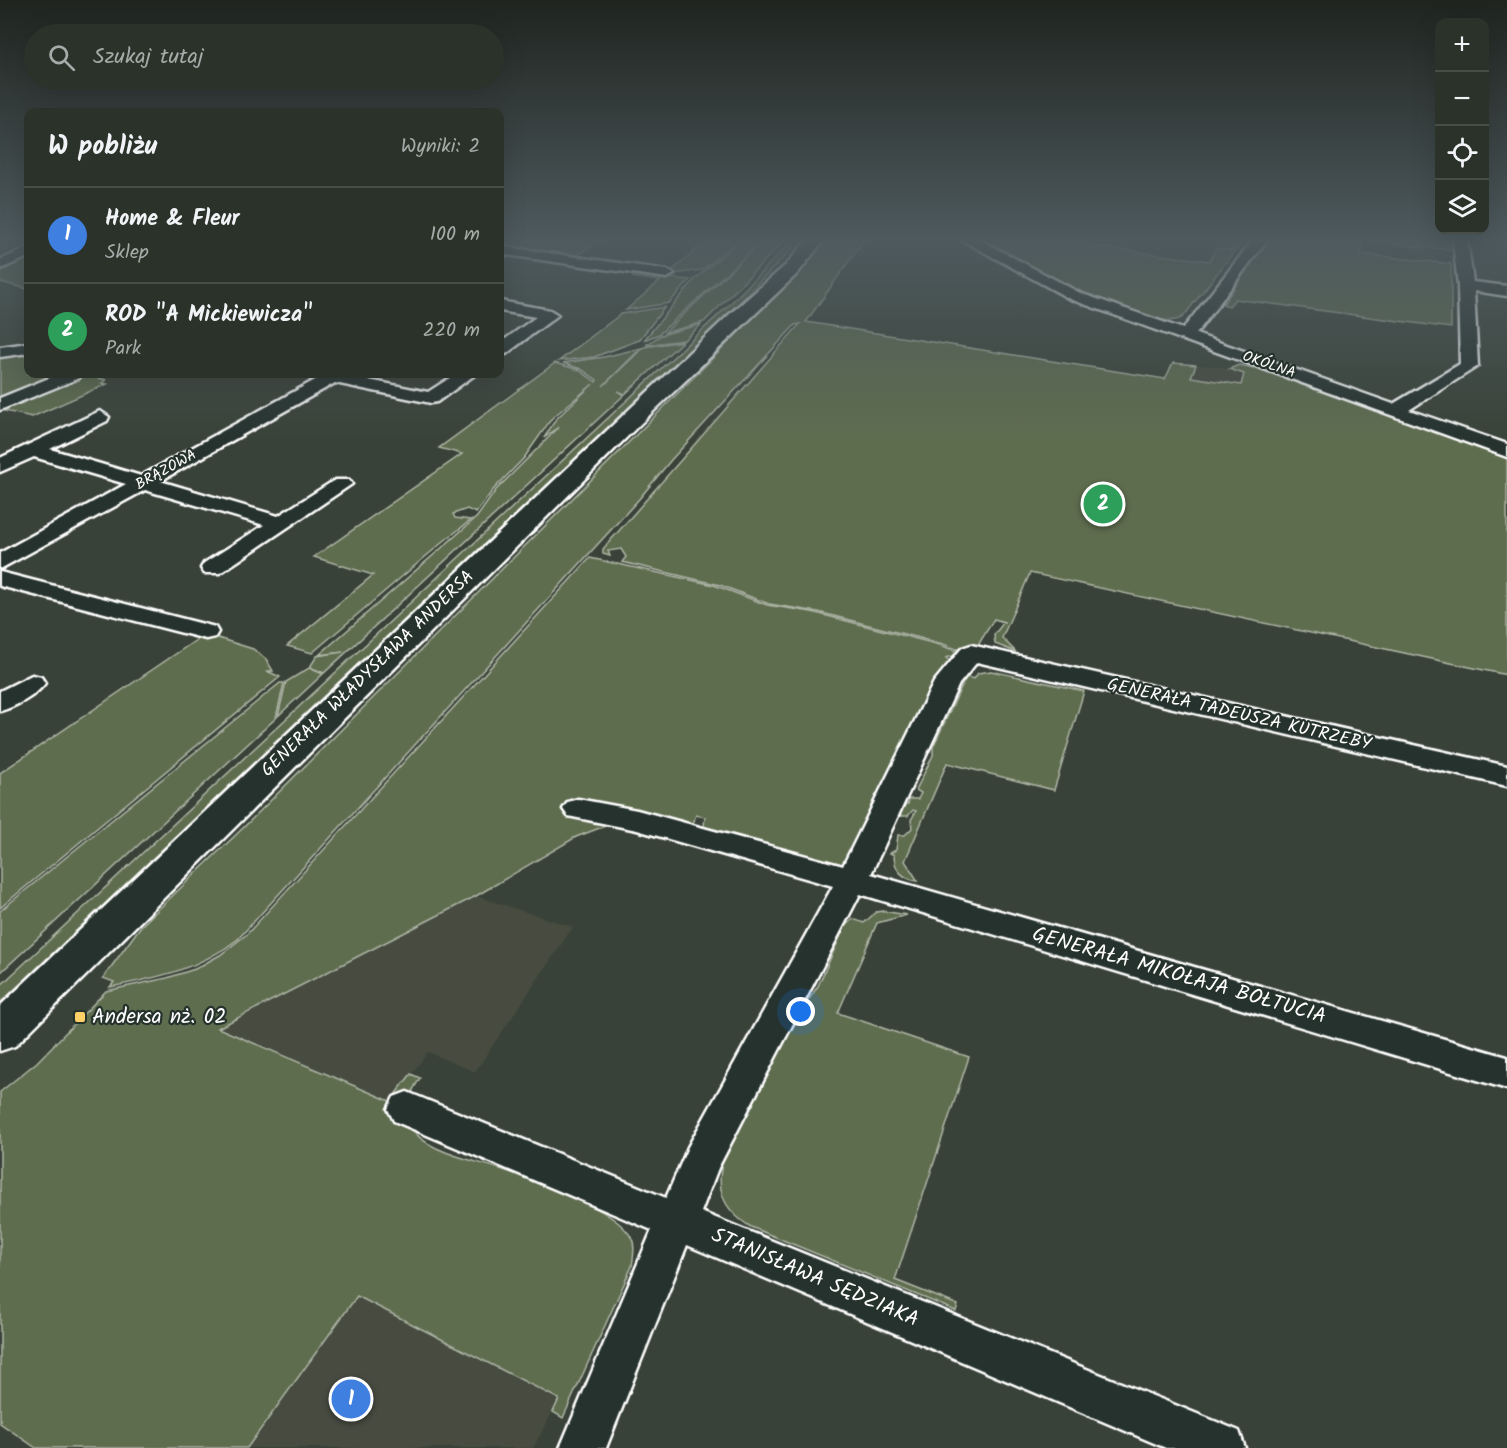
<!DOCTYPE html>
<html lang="pl">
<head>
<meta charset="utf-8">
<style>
  body { margin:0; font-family:Kalam,sans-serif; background:#373e36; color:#f1f3f6 }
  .controls { position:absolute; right:18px; top:18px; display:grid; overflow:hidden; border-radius:12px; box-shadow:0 6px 24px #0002 }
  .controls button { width:54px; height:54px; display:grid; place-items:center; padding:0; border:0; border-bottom:2px solid #474d47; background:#2b322a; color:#f1f3f6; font:30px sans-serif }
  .you { position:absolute; left:801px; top:1012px; width:21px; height:21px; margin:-15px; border:4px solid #fff; border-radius:50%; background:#1a73e8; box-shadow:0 0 0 9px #1a73e833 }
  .badge { display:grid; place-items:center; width:39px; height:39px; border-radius:50%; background:#95b2f1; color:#fff; font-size:20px; font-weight:700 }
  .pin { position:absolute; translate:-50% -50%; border:3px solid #fff; box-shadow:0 2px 6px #0006 }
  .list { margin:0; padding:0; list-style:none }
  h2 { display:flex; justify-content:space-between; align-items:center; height:78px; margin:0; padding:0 24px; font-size:26px }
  h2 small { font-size:20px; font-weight:400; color:#a6aaa8 }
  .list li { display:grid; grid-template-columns:39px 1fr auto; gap:18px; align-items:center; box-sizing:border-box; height:96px; padding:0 24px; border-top:2px solid #474d47 }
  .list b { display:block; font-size:22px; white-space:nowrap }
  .list p { margin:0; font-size:20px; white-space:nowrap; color:#a6aaa8 }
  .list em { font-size:20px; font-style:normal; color:#a6aaa8 }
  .icon { flex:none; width:33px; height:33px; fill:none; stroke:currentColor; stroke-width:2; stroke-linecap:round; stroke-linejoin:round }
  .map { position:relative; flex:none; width:1507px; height:1448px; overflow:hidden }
  .search { position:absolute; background:#2b322a; box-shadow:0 6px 24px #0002; left:24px; top:24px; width:480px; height:66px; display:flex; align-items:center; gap:15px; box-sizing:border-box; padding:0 21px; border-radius:33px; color:#a6aaa8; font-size:22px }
  .panel { position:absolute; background:#2b322a; box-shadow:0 6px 24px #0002; left:24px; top:108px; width:480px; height:270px; border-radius:12px }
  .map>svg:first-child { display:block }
  .built { fill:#464c3f }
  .green { fill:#5f6d4f; stroke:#afb6a7; stroke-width:1.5 }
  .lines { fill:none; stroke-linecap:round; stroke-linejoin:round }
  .minor-casing { stroke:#fff; stroke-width:5 }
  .secondary-casing { stroke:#fff; stroke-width:5 }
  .minor { fill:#26332d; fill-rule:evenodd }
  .secondary { fill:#26332d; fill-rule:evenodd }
  .poi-dot { fill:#ffd166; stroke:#26332d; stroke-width:2 }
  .labels { text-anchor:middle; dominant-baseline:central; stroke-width:4.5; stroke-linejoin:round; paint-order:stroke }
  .far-street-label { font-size:15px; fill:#fff; stroke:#26332d }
  .street-label { font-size:18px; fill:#fff; stroke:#26332d }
  .near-street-label { font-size:21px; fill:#fff; stroke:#26332d }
  .near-poi-label { font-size:21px; fill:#fff; stroke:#26332d; text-anchor:start }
</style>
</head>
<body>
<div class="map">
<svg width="1507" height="1448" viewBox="0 0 1507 1448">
  <rect width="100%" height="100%" fill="#394238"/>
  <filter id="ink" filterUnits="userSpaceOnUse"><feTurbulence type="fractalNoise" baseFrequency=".0167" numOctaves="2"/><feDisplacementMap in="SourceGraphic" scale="12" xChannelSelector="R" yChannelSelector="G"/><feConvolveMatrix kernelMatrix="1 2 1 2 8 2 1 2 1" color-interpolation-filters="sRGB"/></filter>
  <g filter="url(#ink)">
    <g class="built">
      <polygon points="1196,365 1216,366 1244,374 1241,385 1191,377"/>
      <polygon points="476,896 573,927 475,1072 428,1052 391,1101 218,1029"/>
      <polygon points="357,1295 559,1400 533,1448 247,1448"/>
    </g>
    <g class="green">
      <polygon points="508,240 601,240 577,255 584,257 582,259 500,247"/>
      <polygon points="707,240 738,240 702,270 673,274 668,271 639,266 673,270"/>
      <polygon points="740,240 785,240 704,322 664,333 762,241 659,334 644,340 695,279"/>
      <polygon points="793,240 795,240 793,248 736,306 0,1003 0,986 729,305"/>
      <path d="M824,240H864L806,322L1165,379L1173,363L1196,365L1191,377L1241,385L1244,374L1229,369L1239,365L1253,368L1258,365L1507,456V675L1030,573L1002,638L1016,652L995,644L994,635L1004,622L994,619L972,655L943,644L818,612L769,604L720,585L622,562L626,557L621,549L608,551L610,556L603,554V549L800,324L795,325L671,460L639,499L238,939C200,969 157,978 110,987L114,982L103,978L141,926L243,828L769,302Z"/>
      <path d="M1016,240L1036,243V240H1097L1091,246L1209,261L1216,249L1232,250L1231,241L1223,240H1236L1240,244L1183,317C1155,338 1012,258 981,241Z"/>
      <polygon points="1268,240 1363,241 1361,254 1451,264 1451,328 1235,299 1229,306 1223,304"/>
      <polygon points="1448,240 1449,250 1368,241 1368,240"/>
      <polygon points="28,258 28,289 0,282 0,272"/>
      <polygon points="628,272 636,275 690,280 669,303 626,310 660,281 633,277"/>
      <polygon points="665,307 639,340 594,357 559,361 621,314"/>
      <polygon points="702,324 684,340 646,345 661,335"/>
      <polygon points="683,341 625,394 618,391 624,395 324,673 310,667 317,656 343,652 319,655 477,517 496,490 559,427 544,438 556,419 593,384 552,418 524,458 493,490 476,513 467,509 453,514 455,518 471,520 444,541 312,653 287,646 373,575 314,557 462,454 439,448 555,363 579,370 596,382 597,380 581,369 563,363 604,357 641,348 603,386 644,347"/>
      <polygon points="28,353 28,374 68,374 0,404 0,357"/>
      <polygon points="77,374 103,379 106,380 102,383 107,384 32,417 0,410"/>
      <path d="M590,558L714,585L767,605L812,612L940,645L961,653L956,658L952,656L946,658L954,664L845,864L835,868L703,836L705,817L696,815L690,833L605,826L576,837L476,896L218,1028L390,1101L411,1074L420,1078C377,1142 452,1154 497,1168C529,1178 618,1208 632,1239C636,1247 633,1258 632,1266L563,1418L553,1412L559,1399L357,1296L247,1448H36L0,1423V1092L37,1062L106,991L167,978L195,969L220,955L247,934Z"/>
      <polygon points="205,634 253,649 266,659 273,671 267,671 280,677 0,908 0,773"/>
      <polygon points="309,668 323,674 278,716 286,682"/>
      <path d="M991,671L1084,691L1054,790L947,763L905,861L918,881C903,879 894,870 894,855L890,853L896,850L898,835H905L912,828L911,820L916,811L913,810L908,816H898L903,803L908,804L909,799H918L921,793L916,790L933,755V747L966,677L974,679L978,673Z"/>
      <polygon points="280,683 284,683 276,718 0,973 0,911"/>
      <path d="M883,911L907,915L877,923L838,1013L969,1057L895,1280L958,1305L956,1311L751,1227C721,1209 714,1186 725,1153L790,1028L818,986L845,926L853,919L864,923L876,912Z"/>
    </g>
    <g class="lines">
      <g class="minor-casing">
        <g id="minor">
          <polygon points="962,240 980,240 1080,293 1183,329 1253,240 1267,240 1196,334 1393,404 1460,364 1458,286 1453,240 1467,240 1473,282 1507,286 1507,296 1474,291 1478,366 1409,410 1507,444 1507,457 1070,299"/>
          <polygon points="500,246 667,270 674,274 667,278 500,254"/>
          <polygon points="28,248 28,257 0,269 0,260"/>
          <polygon points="500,301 550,310 558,315 506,354 500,355 500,343 536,317 500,311"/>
          <polygon points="28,343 28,353 0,357 0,347"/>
          <polygon points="59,374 82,374 79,378 0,410 0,398"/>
          <polygon points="308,374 339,374 428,392 456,374 476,374 437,402 431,403 335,383 160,481 278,516 335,480 349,480 352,484 220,573 204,573 201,568 204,563 264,525 145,490 0,569 0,553 126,484 34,457 0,472 0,458 100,411 109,417 107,421 50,449 141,476 317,379 310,378"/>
          <polygon points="0,572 215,627 218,632 215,637 206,639 0,586"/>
          <polygon points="971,645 1507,766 1507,786 977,662 959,684 871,874 1507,1057 1507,1089 860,894 718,1168 701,1212 1239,1431 1245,1448 1166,1448 687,1245 606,1448 560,1448 652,1230 394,1121 388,1109 394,1097 407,1092 666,1198 688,1147 833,886 637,830 568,816 563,809 568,802 578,799 637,810 843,866 934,682 962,648"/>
          <path d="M32,675L41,677L45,683C36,696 15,707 0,711V691Z"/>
        </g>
      </g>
      <g class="secondary-casing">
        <polygon id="secondary" points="807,240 824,240 798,273 639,425 15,1046 0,1051 0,1006 731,313 786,265"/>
      </g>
      <use href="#minor" class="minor"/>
      <use href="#secondary" class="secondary"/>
    </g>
  </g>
  <linearGradient id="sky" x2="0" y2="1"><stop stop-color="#1f241f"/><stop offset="0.54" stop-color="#4e5a5e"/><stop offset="1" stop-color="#4e5a5e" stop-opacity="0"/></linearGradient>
  <rect width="1507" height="443" fill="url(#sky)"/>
  <rect class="poi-dot" x="74" y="1011" width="12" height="12" rx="3"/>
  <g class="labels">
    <g class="far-street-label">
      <text transform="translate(1269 365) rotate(19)">OKÓLNA</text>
      <text transform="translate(166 470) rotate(-29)">BRĄZOWA</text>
    </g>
    <g class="street-label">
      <text transform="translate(368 674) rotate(-44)">GENERAŁA WŁADYSŁAWA ANDERSA</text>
      <text transform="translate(1239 715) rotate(13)">GENERAŁA TADEUSZA KUTRZEBY</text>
    </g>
    <g class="near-street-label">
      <text transform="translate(1179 976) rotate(16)">GENERAŁA MIKOŁAJA BOŁTUCIA</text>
      <text transform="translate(815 1278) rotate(23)">STANISŁAWA SĘDZIAKA</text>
    </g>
    <g class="near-poi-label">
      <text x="92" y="1017">Andersa nż. 02</text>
    </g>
  </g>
</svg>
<div class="controls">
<button>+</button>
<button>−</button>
<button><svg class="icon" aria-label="locate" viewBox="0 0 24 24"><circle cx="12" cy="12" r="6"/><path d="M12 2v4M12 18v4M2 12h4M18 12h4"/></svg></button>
<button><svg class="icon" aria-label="layers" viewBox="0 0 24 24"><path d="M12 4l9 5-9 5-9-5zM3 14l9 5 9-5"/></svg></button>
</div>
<div class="you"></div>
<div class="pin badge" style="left:351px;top:1399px;background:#3f7fe0">1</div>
<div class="pin badge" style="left:1103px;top:504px;background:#2e9e5b">2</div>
<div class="search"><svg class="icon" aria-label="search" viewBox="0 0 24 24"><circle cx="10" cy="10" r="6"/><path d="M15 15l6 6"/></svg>Szukaj tutaj</div>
<section class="panel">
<h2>W pobliżu<small>Wyniki: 2</small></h2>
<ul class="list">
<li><span class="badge" style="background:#3f7fe0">1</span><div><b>Home &amp; Fleur</b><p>Sklep</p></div><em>100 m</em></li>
<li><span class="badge" style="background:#2e9e5b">2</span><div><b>ROD &quot;A Mickiewicza&quot;</b><p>Park</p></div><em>220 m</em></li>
</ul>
</section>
</div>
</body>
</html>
